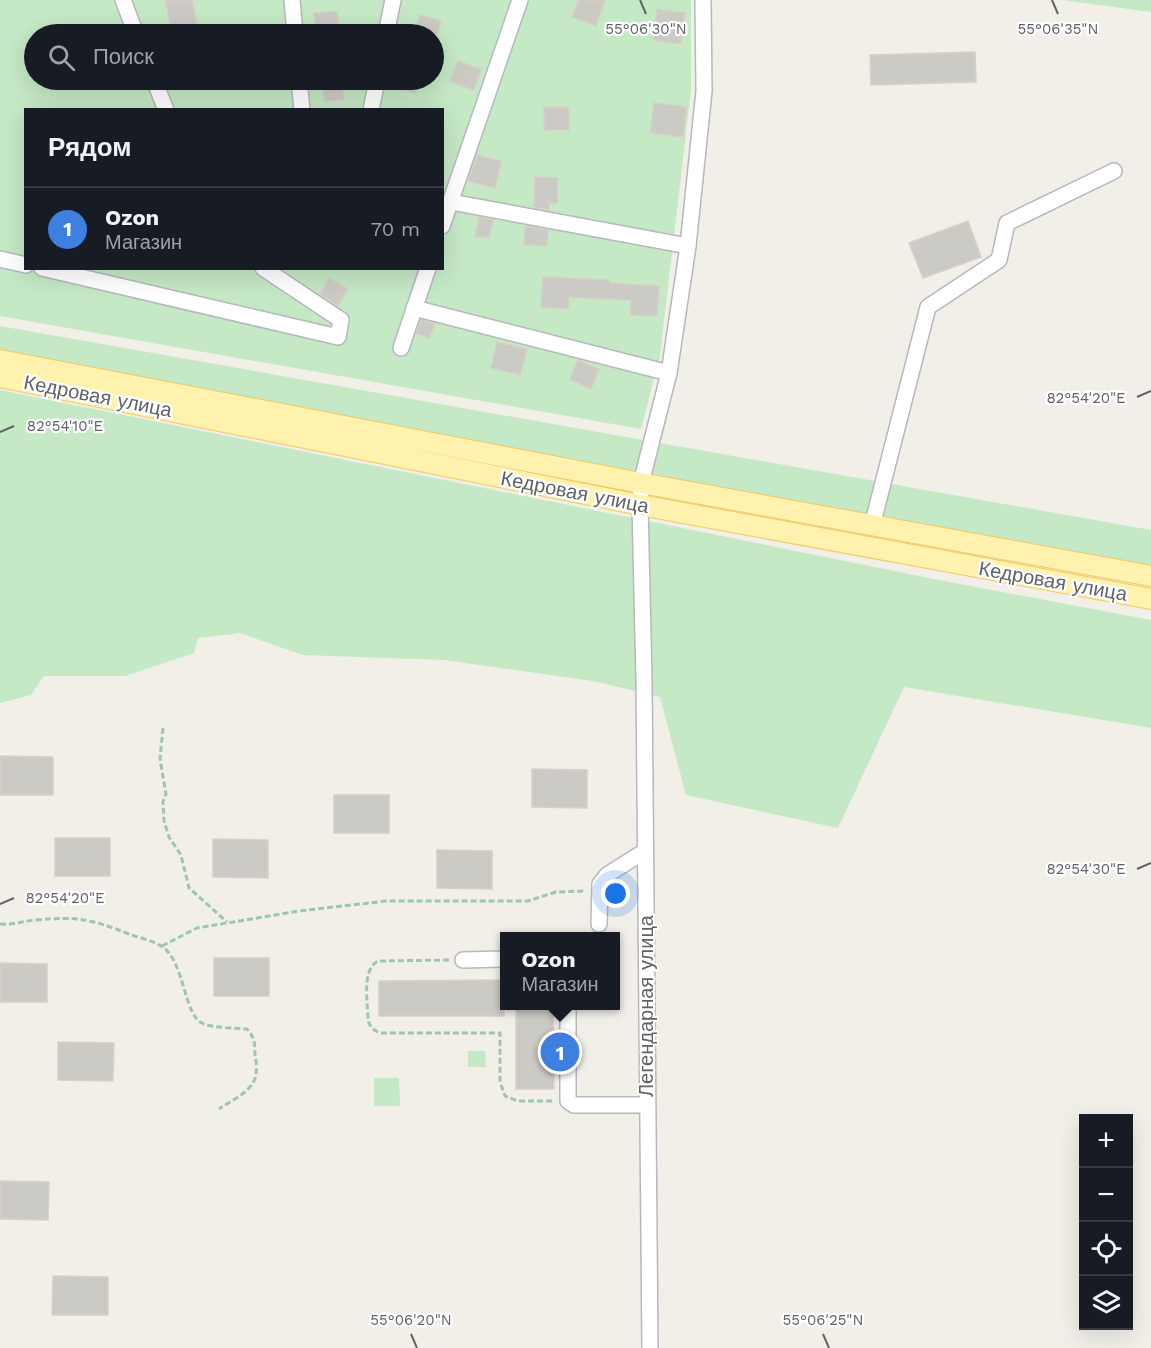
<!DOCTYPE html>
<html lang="ru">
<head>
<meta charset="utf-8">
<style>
  body { margin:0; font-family:"Work Sans",sans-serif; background:#242831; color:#f1f3f6 }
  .controls { position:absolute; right:18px; bottom:18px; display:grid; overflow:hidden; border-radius:0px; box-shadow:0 6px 24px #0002 }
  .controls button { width:54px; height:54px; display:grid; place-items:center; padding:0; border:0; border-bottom:2px solid #363941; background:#171b24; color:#f1f3f6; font:30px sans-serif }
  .you { position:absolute; left:616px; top:894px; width:21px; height:21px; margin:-15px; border:4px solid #fff; border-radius:50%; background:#1a73e8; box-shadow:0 0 0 9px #1a73e833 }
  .badge { display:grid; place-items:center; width:39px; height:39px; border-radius:50%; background:#ea4335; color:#fff; font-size:20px; font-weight:700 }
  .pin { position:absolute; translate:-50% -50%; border:3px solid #fff; box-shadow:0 2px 6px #0006 }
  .popup { position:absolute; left:500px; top:932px; width:120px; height:78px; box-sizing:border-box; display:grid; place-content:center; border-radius:0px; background:#171b24; filter:drop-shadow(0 2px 4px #0005); font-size:20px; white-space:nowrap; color:#9ea1a6 }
  .popup b { font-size:22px; color:#f1f3f6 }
  .popup::after { content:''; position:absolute; left:50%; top:100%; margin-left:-12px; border:12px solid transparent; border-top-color:#171b24 }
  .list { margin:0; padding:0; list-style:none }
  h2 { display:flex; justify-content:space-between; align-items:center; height:78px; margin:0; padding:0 24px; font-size:26px }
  h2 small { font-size:20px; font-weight:400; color:#9ea1a6 }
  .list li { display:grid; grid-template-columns:39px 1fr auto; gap:18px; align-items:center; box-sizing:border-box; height:84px; padding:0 24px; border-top:2px solid #363941 }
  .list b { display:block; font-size:22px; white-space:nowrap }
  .list p { margin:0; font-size:20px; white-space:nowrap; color:#9ea1a6 }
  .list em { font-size:20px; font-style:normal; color:#9ea1a6 }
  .icon { flex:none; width:33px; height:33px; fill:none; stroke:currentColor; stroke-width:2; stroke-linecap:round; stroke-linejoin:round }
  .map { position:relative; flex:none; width:1151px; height:1348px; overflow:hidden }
  .search { position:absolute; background:#171b24; box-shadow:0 6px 24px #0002; left:24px; top:24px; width:420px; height:66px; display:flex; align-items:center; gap:15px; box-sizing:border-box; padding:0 21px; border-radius:33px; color:#9ea1a6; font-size:22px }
  .panel { position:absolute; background:#171b24; box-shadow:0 6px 24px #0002; left:24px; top:108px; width:420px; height:162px; border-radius:0px }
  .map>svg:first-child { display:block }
  .green { fill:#c5e8c5; fill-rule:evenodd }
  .building { fill:#cccac5; stroke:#d6d1c6; stroke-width:1.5 }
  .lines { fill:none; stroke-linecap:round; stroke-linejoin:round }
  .minor-casing { stroke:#b5b8bc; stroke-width:18 }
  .major-casing { stroke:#f2c960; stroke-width:22 }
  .path { stroke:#9cc7a9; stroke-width:3; stroke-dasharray:6 3; stroke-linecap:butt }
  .minor { stroke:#fff; stroke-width:15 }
  .major { stroke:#fff2af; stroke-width:20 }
  .ticks { fill:none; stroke:#5f6368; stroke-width:2 }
  .labels { text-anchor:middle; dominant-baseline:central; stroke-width:4.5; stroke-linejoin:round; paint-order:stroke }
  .street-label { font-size:20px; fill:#5f6368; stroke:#fff }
  .ticks-label { font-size:15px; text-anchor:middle; fill:#5f6368; stroke:#fff; stroke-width:4.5; stroke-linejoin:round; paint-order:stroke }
</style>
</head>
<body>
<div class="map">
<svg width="1151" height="1348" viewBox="0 0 1151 1348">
  <rect width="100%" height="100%" fill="#f1efe8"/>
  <g class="green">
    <path d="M0,0H691V90L660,355L641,429L0,316ZM34,34H434V80H34ZM26,110H442V268H26Z"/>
    <polygon points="1062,0 1151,0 1151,12"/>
    <polygon points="0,326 1151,530 1151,573 0,353"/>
    <polygon points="0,390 939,580 1151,620 1151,728 904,687 838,828 686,795 660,697 593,681 444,660 303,655 240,633 198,638 194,653 125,676 44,676 31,695 0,703"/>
    <polygon points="468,1051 485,1051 486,1067 468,1067"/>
    <polygon points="374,1078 399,1078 400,1106 374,1106"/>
  </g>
  <g class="building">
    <polygon points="165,0 192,0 197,24 171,29"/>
    <polygon points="579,0 605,0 596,26 572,17"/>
    <polygon points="657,9 685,13 681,44 653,40"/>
    <polygon points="337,11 340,34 316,34 314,13"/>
    <polygon points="420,15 441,21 438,34 414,34"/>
    <polygon points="975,52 976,82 871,85 870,55"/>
    <polygon points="458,61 481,69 474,90 450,82"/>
    <polygon points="386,80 419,80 415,93 386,86"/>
    <polygon points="343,82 344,100 324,101 323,83"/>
    <polygon points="654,103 687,107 683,137 650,133"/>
    <rect x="544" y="107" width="25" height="23"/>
    <polygon points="477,155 501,161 495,188 468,181"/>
    <polygon points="535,177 558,178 557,203 549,203 549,210 534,207"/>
    <polygon points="479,217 493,220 489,238 475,236"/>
    <polygon points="968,221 981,257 923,278 909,243"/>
    <polygon points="525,226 548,230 547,246 524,245"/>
    <polygon points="543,277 609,280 609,283 659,286 657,316 630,315 631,300 569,297 569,309 541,307"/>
    <polygon points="329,278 348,289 338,306 320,294"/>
    <polygon points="421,320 435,324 429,338 416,333"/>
    <polygon points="497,342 527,349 520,375 491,368"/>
    <polygon points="578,360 599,369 591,389 570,379"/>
    <polygon points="0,756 53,757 53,795 0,795"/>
    <polygon points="532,769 587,770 587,808 532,807"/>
    <rect x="334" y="795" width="55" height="38"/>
    <rect x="55" y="838" width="55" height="38"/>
    <polygon points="213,839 268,840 268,878 213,877"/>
    <polygon points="437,850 492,851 492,889 437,888"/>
    <rect x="214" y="958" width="55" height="38"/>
    <polygon points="0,963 47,964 47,1002 0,1002"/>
    <polygon points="504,980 504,1016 379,1016 379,981"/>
    <polygon points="516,1005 553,1005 554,1089 516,1089"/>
    <polygon points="58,1042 114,1043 113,1081 58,1080"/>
    <polygon points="0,1181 49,1182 48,1220 0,1219"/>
    <polygon points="53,1276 108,1277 108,1315 52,1315"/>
  </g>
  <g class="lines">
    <g class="minor-casing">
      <g id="minor">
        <polyline points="123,0 136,34"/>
        <polyline points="292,0 295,34"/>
        <polyline points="386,34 393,0"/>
        <polyline points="154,80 166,110"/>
        <polyline points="299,80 302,110"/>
        <polyline points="371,110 377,80"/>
        <polyline points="451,202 688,246"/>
        <polyline points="442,226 520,0"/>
        <polyline points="0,259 26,265"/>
        <polyline points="42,268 338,337 341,320 263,268"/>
        <polyline points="414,308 669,373"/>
        <polyline points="401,348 428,268"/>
        <polyline points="872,526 928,307 999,260 1007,223 1114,171"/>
        <polyline points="599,924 600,884 607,875 645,851"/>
        <polyline points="463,960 504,959"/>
        <polyline points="568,1006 568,1101 574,1105 647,1105"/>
        <polyline points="650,1348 644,680 640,505 641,483 669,373 688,246 704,91 703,0"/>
      </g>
    </g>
    <g class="major-casing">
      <g id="major">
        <polyline points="0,360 641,483 1151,576"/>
        <polyline points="0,377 640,505 1151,599"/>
      </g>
    </g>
    <g class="path">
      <polyline points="163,728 160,759 166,794 163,802 164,821 169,837 181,855 189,888 227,922"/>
      <path d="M0,924C13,925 23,921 36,920C77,916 91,919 129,934C140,938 154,941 163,947C185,964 184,1015 202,1023C212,1028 235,1028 247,1029C255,1037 255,1045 255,1055C256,1061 257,1068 256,1074C254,1091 232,1100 219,1109"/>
      <polyline points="162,946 197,928 299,911 386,901 528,901 556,892 584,891"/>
      <path d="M449,960L378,961C361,970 368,1003 368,1020C370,1027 373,1030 380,1033H500V1082L505,1096L518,1101H554"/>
    </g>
    <use href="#minor" class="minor"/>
    <use href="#major" class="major"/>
  </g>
  <path class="ticks" d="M640,0L646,14M1052,0L1058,14M1137,397L1151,391M0,432L14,426M1137,869L1151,863M0,904L14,898M411,1334L417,1348M823,1334L829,1348"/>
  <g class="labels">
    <g class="street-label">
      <text transform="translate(98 396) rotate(11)">Кедровая улица</text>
      <text transform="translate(575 492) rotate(11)">Кедровая улица</text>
      <text transform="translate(1053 581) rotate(10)">Кедровая улица</text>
      <text transform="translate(646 1006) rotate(-90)">Легендарная улица</text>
    </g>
  </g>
  <g class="ticks-label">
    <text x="646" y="34">55°06'30"N</text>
    <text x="1058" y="34">55°06'35"N</text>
    <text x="1086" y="403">82°54'20"E</text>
    <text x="65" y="431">82°54'10"E</text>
    <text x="1086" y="874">82°54'30"E</text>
    <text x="65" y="903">82°54'20"E</text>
    <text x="411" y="1325">55°06'20"N</text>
    <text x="823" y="1325">55°06'25"N</text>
  </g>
</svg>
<div class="controls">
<button>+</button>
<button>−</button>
<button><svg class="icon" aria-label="locate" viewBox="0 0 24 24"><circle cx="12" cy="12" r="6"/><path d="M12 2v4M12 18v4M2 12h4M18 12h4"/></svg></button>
<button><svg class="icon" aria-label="layers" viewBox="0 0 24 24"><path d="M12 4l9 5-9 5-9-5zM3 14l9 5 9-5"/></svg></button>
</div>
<div class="you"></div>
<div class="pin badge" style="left:560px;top:1052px;background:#3f7fe0">1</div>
<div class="popup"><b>Ozon</b>Магазин</div>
<div class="search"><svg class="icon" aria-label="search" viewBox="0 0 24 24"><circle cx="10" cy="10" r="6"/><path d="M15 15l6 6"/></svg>Поиск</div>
<section class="panel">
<h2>Рядом<small></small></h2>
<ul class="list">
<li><span class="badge" style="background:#3f7fe0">1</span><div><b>Ozon</b><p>Магазин</p></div><em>70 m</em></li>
</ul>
</section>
</div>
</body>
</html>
